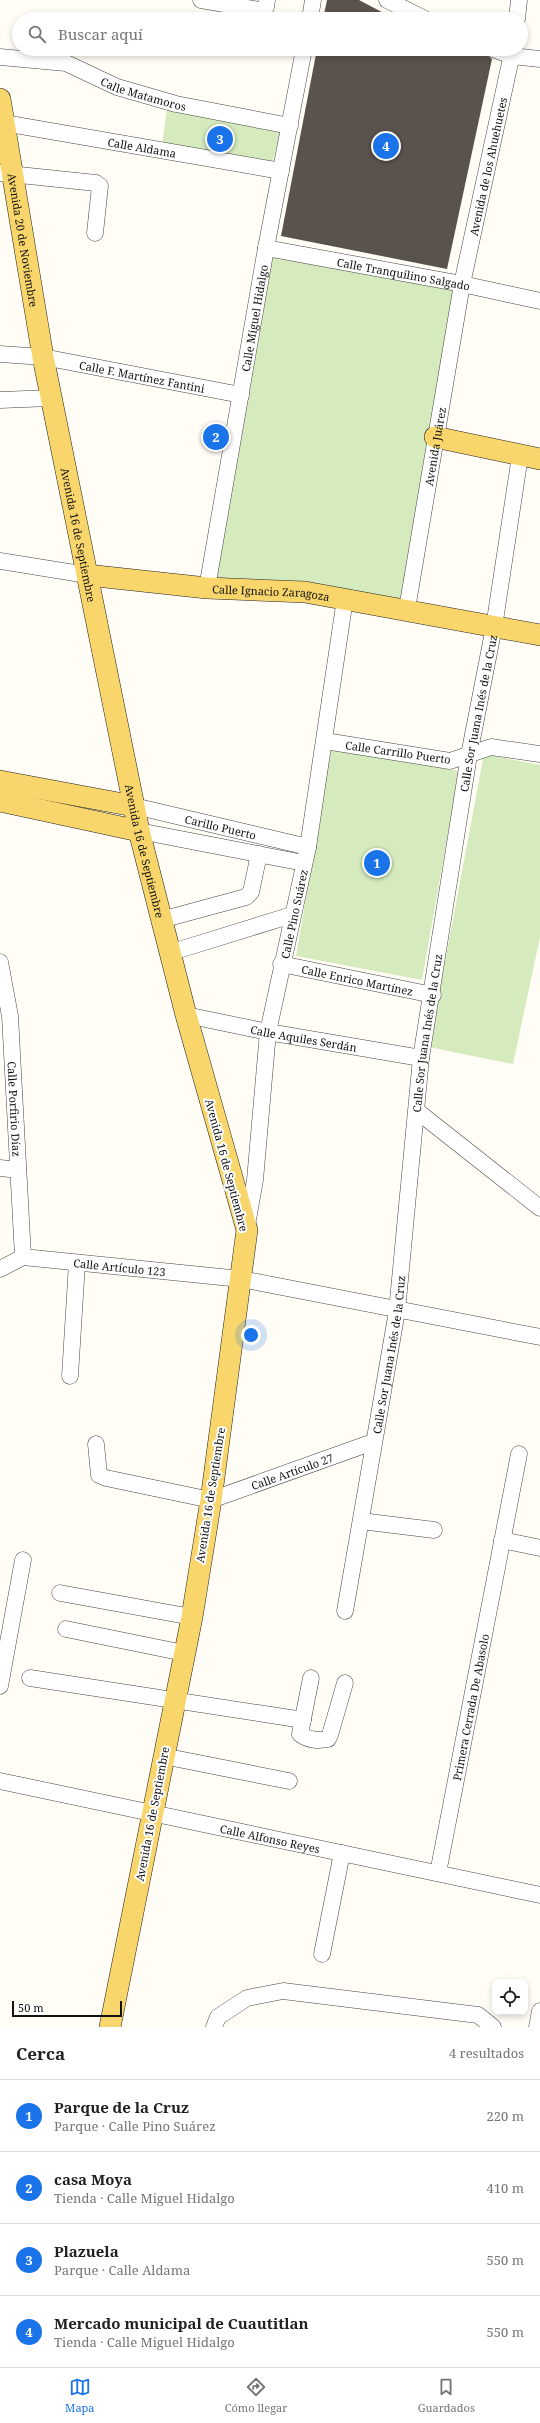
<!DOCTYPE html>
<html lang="es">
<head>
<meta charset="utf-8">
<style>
  body { margin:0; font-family:"Noto Serif",serif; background:#f2f2f2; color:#202124 }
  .controls { position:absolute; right:12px; bottom:12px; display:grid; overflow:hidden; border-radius:8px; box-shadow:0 2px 6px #0003 }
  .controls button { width:36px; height:36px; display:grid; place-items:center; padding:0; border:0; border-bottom:1px solid #e0e0e0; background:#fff; color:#202124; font:20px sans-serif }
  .scale { position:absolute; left:12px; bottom:10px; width:110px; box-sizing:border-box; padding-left:4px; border:2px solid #111; border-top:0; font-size:11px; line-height:14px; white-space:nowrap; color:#111; -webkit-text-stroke:3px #fff; paint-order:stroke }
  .you { position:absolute; left:251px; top:1335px; width:14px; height:14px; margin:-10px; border:3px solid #fff; border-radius:50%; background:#1a73e8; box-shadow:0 0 0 6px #1a73e833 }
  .badge { display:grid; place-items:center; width:26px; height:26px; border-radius:50%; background:#1a73e8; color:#fff; font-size:13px; font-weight:700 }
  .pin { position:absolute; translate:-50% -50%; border:2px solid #fff; box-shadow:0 1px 4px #0006 }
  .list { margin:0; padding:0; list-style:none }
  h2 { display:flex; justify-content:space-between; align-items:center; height:52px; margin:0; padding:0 16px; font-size:17px }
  h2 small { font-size:13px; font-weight:400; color:#757577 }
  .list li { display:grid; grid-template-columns:26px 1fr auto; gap:12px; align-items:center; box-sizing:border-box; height:72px; padding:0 16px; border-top:1px solid #e0e0e0 }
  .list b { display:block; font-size:15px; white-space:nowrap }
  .list p { margin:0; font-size:13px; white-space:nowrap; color:#757577 }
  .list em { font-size:13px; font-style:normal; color:#757577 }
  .icon { flex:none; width:22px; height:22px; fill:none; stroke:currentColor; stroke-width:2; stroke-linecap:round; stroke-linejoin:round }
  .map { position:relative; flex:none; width:540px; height:2027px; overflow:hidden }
  .search { position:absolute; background:#fff; box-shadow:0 2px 6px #0003; left:12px; right:12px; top:12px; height:44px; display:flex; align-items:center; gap:10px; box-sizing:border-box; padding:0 14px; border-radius:22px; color:#757577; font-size:15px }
  .sheet { height:340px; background:#fff }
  nav { display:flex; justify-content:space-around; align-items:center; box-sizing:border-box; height:56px; border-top:1px solid #e0e0e0; background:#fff; font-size:11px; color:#757577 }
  nav a { display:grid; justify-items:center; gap:2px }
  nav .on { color:#1a73e8 }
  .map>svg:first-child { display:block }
  .green { fill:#d5ebbd }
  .building { fill:#5a524d }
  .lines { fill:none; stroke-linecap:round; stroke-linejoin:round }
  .minor-casing { stroke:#444; stroke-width:17 }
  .major-casing { stroke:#222; stroke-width:22 }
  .minor { stroke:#fff; stroke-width:16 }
  .major { stroke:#f9d66b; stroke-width:21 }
  .labels { text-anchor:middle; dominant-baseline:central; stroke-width:4; stroke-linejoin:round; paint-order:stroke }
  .street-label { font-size:11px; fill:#111; stroke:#fff }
</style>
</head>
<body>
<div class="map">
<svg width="540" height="2027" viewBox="0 0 540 2027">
  <rect width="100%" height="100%" fill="#fffdf5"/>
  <g class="green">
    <polygon points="167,109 280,132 272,165 162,145"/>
    <polygon points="266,248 462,284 407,609 207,588"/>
    <polygon points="331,750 459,771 422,980 296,956"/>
    <polygon points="484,754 540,765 540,937 513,1064 429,1047"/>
  </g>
  <g class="building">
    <polygon points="327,0 359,0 395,19 323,19"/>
    <polygon points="317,49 469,49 485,53 492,59 447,269 281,236"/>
  </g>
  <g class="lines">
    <g class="minor-casing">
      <g id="minor">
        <polyline points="201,0 259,10 266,7 267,0"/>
        <polyline points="387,0 425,19"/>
        <polyline points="310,19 313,0"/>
        <polyline points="517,19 519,0"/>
        <polyline points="493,49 512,56 540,59"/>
        <path id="s1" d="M0,57L66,63L117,87L176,104L290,126"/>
        <path id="s2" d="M4,123L281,171"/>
        <polyline points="0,173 96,183 100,186 95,233"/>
        <path id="s3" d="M266,248L462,284L540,301"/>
        <path id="s4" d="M0,354L43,357L241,395"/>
        <polyline points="0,400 51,398"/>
        <polyline points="0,561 87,575"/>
        <path id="s5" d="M207,588L266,248L304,49"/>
        <path id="s6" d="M407,609L462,284L513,49"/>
        <polyline points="325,741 450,761 491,747 540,754"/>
        <path id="s7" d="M134,806L308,847"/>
        <polyline points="139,831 304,863"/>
        <polyline points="161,920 246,897 251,892 259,854"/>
        <polyline points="169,953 292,915"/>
        <path id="s8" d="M0,962L10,1016L23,1257"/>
        <path id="s9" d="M281,964L433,995"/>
        <path id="s10" d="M186,1015L268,1032L421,1058"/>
        <polyline points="417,1111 540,1208"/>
        <polyline points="0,1168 18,1170"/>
        <path id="s11" d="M247,1225L255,1180L268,1032L308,847L345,599"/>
        <path id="s12" d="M0,1269L23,1257L241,1279L540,1337"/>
        <polyline points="70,1376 77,1263"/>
        <path id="s13" d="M96,1444L99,1475L106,1478L211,1500L373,1442"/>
        <polyline points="361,1521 434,1530"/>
        <polyline points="502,1540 540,1548"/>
        <polyline points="60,1593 192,1617"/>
        <path id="s14" d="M345,1611L397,1311L421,1058L469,755L494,627L520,456"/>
        <polyline points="66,1629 184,1653"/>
        <polyline points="30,1678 303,1720"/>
        <path d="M311,1678L300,1734C307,1740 319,1741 328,1739L330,1735L345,1683"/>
        <polyline points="0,1686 23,1560"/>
        <polyline points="163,1756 289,1781"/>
        <path id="s15" d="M0,1781L540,1895"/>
        <path id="s16" d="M438,1873L519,1454"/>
        <polyline points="322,1954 342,1853"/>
        <polyline points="214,2027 218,2017 247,1998 283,1991 478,2015 493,2027"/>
        <polyline points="537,2027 540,2011"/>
      </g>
    </g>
    <g class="major-casing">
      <g id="major">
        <path id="s17" d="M0,99L43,357L139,831L186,1015L247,1230L211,1500L192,1617L110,2027"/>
        <polyline points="435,437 540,459"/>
        <path id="s18" d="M87,575L207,588L305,592L540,635"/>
        <polyline points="0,781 134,806"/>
        <polyline points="0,801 139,831"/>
      </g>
    </g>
    <use href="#minor" class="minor"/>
    <use href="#major" class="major"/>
  </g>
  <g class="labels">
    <g class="street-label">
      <text stroke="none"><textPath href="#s1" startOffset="150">Calle Matamoros</textPath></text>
      <text stroke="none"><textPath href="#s2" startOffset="140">Calle Aldama</textPath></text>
      <text stroke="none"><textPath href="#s6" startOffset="450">Avenida de los Ahuehuetes</textPath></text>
      <text stroke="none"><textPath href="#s17" startOffset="143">Avenida 20 de Noviembre</textPath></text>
      <text stroke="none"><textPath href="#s3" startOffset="140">Calle Tranquilino Salgado</textPath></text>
      <text stroke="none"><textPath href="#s5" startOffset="274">Calle Miguel Hidalgo</textPath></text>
      <text stroke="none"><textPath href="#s4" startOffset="144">Calle F. Martínez Fantini</textPath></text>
      <text stroke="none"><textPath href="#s6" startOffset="165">Avenida Juárez</textPath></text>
      <text stroke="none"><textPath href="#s17" startOffset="443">Avenida 16 de Septiembre</textPath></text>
      <text stroke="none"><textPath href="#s18" startOffset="185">Calle Ignacio Zaragoza</textPath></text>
      <text stroke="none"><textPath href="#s14" startOffset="908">Calle Sor Juana Inés de la Cruz</textPath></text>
      <text transform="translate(398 752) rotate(8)">Calle Carrillo Puerto</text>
      <text stroke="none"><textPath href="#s7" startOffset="89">Carillo Puerto</textPath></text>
      <text stroke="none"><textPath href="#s17" startOffset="766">Avenida 16 de Septiembre</textPath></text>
      <text stroke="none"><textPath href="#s11" startOffset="315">Calle Pino Suárez</textPath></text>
      <text stroke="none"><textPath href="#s9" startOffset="78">Calle Enrico Martínez</textPath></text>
      <text stroke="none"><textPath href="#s14" startOffset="584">Calle Sor Juana Inés de la Cruz</textPath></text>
      <text stroke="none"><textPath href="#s10" startOffset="120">Calle Aquiles Serdán</textPath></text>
      <text stroke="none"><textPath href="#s8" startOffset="148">Calle Porfirio Díaz</textPath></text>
      <text transform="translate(227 1165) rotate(75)">Avenida 16 de Septiembre</text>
      <text stroke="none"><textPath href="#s12" startOffset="123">Calle Artículo 123</textPath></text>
      <text stroke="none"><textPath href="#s14" startOffset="260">Calle Sor Juana Inés de la Cruz</textPath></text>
      <text stroke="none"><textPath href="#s13" startOffset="232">Calle Artículo 27</textPath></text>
      <text transform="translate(210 1495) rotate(-81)">Avenida 16 de Septiembre</text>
      <text stroke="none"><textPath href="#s16" startOffset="169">Primera Cerrada De Abasolo</textPath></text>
      <text transform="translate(152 1814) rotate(-79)">Avenida 16 de Septiembre</text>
      <text stroke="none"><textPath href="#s15" startOffset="276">Calle Alfonso Reyes</textPath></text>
    </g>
  </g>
</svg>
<div class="controls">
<button><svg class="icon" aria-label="locate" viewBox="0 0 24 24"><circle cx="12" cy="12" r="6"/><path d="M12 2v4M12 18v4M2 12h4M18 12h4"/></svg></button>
</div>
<div class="scale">50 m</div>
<div class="you"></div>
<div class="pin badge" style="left:377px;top:863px">1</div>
<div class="pin badge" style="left:216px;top:437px">2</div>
<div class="pin badge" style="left:220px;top:139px">3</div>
<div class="pin badge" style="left:386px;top:146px">4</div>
<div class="search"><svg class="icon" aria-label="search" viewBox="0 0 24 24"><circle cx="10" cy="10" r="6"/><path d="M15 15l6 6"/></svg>Buscar aquí</div>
</div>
<section class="sheet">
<h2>Cerca<small>4 resultados</small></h2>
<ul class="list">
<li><span class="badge">1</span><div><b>Parque de la Cruz</b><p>Parque · Calle Pino Suárez</p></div><em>220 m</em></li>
<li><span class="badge">2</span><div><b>casa Moya</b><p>Tienda · Calle Miguel Hidalgo</p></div><em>410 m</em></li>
<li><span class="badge">3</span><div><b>Plazuela</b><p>Parque · Calle Aldama</p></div><em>550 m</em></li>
<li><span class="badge">4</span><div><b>Mercado municipal de Cuautitlan</b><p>Tienda · Calle Miguel Hidalgo</p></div><em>550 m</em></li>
</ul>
</section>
<nav>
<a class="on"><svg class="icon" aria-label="map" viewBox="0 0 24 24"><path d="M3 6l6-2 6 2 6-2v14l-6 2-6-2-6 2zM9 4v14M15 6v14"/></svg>Mapa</a>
<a><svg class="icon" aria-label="directions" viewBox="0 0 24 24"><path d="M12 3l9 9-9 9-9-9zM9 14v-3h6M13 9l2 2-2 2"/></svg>Cómo llegar</a>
<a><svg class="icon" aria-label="saved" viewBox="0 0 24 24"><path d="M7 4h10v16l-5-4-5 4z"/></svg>Guardados</a>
</nav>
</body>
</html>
